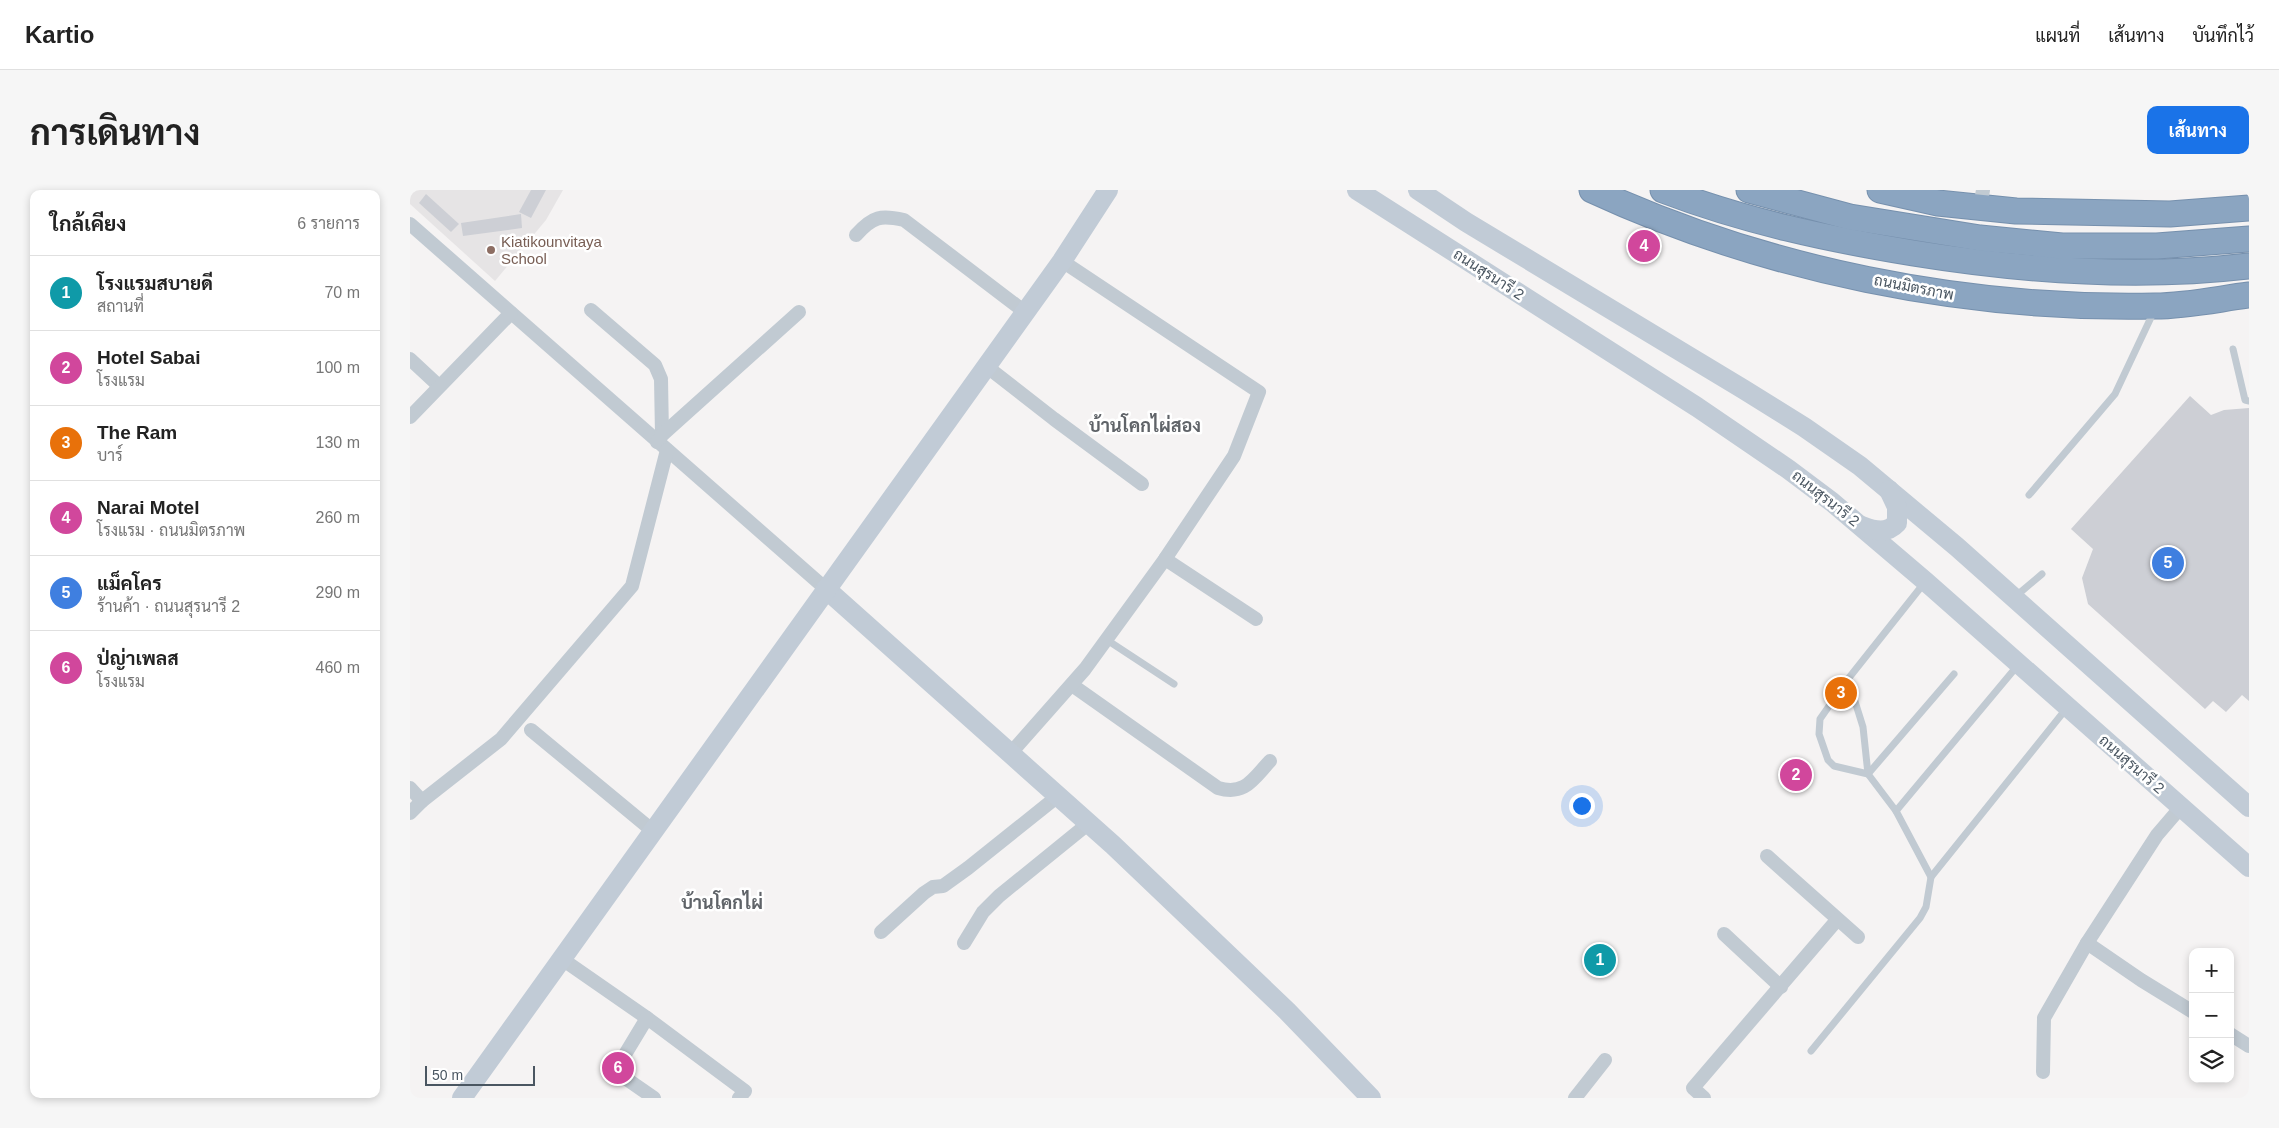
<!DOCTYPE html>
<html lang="th">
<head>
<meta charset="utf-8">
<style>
  body { margin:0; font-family:Helvetica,Sarabun,sans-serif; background:#f6f6f6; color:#222 }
  .controls { position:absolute; right:15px; bottom:15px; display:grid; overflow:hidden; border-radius:10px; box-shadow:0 2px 8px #0003 }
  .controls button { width:45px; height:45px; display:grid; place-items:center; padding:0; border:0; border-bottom:1px solid #e0e0e0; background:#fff; color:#222; font:25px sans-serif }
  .scale { position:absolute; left:15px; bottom:12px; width:110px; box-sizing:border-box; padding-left:5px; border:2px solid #4a5661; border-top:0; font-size:14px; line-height:18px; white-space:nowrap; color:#4a5661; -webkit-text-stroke:4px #fff; paint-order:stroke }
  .you { position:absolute; left:1171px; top:615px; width:18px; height:18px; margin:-12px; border:4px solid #fff; border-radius:50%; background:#1a73e8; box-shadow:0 0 0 8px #1a73e833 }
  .badge { display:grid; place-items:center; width:32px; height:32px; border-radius:50%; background:#1a73e8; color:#fff; font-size:16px; font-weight:700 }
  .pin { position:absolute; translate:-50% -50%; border:2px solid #fff; box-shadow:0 1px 5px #0006 }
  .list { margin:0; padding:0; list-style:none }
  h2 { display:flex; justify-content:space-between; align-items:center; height:65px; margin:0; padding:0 20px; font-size:21px }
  h2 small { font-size:16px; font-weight:400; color:#767676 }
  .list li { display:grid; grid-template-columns:32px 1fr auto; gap:15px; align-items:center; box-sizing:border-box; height:75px; padding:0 20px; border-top:1px solid #e0e0e0 }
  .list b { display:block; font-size:19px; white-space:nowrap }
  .list p { margin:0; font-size:16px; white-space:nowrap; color:#767676 }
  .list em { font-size:16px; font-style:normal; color:#767676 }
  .icon { flex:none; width:28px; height:28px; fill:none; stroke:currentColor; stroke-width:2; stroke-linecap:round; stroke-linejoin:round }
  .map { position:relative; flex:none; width:1839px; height:908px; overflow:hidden; border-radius:10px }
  header { display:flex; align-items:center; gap:30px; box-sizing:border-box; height:70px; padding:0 25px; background:#fff; border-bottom:1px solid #e0e0e0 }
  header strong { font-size:24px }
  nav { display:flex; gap:28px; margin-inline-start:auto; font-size:18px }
  .intro { display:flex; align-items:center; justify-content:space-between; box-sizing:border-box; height:120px; padding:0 30px }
  h1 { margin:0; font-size:35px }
  .button { padding:12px 22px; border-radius:10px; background:#1a73e8; color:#fff; font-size:18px; font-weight:700 }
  main { display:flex; gap:30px; padding:0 30px }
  aside { flex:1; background:#fff; border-radius:10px; box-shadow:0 2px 8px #0003 }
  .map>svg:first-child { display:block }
  .education { fill:#e6e4e5 }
  .building { fill:#cdcfd5 }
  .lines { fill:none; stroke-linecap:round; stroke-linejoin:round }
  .highway-casing { stroke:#7690ad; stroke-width:27 }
  .lane { stroke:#c1cad2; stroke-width:7 }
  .street { stroke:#c1cad2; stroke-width:14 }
  .secondary { stroke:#c1cbd6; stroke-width:20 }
  .highway { stroke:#8ba5c1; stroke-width:25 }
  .education-dot { fill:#8d6e63; stroke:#fff; stroke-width:2 }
  .labels { text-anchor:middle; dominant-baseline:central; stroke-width:5; stroke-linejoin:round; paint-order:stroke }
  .education-label { font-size:15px; fill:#785e54; stroke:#fff; text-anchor:start }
  .street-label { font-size:15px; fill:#4a5661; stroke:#fff }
  .quarter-label { font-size:18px; font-weight:bold; fill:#5f6368; stroke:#fff }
</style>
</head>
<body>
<header>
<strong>Kartio</strong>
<nav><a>แผนที่</a><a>เส้นทาง</a><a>บันทึกไว้</a></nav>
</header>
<div class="intro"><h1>การเดินทาง</h1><a class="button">เส้นทาง</a></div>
<main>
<aside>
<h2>ใกล้เคียง<small>6 รายการ</small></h2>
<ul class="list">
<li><span class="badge" style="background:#0f9aa8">1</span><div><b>โรงแรมสบายดี</b><p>สถานที่</p></div><em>70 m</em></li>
<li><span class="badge" style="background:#d1479c">2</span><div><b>Hotel Sabai</b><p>โรงแรม</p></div><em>100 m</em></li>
<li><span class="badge" style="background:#e8710a">3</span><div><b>The Ram</b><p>บาร์</p></div><em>130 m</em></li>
<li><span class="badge" style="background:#d1479c">4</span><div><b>Narai Motel</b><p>โรงแรม · ถนนมิตรภาพ</p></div><em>260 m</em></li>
<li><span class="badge" style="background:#3f7fe0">5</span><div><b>แม็คโคร</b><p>ร้านค้า · ถนนสุรนารี 2</p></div><em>290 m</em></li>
<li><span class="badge" style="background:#d1479c">6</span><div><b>ป่ญ่าเพลส</b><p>โรงแรม</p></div><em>460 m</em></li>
</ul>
</aside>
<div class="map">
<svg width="1839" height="908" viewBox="0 0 1839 908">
  <rect width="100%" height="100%" fill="#f5f3f3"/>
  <polygon class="education" points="0,0 153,0 136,30 85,91 0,14"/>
  <g class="building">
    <polygon points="121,0 136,0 121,28 109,22"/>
    <polygon points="16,4 49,34 41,42 9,13"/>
    <polygon points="111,24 112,38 53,46 51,33"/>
    <polygon points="1780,206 1801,225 1814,220 1839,218 1839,511 1832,505 1816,522 1803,511 1795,519 1678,414 1672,388 1683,359 1661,339"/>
  </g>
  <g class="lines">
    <g class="highway-casing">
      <g id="highway">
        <path d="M1182,0C1355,80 1555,120 1745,116C1776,116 1808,109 1839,105"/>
        <path d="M1253,0C1334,31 1418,49 1503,63C1614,81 1727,89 1839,76"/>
        <polyline points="1339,0 1440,27 1570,48 1652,56 1747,56 1839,49"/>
        <polyline points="1470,0 1528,13 1606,21 1760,24 1839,18"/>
      </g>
    </g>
    <g class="lane">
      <polyline points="1823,159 1835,210 1839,211"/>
      <polyline points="1619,305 1705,204 1744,121"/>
      <polyline points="1515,392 1438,489 1453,537 1458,584 1486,621 1521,687"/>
      <polyline points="1606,406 1632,384"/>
      <polyline points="697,450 764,494"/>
      <polyline points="1438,489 1410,529 1409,544 1418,570 1424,576 1458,584 1544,484"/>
      <polyline points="1486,621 1608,475"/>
      <polyline points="1401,861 1510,728 1516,717 1521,687 1656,519"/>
    </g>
    <g class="street">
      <polyline points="1570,17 1573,0"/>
      <polyline points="0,34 416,399"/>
      <path d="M446,45C463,26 471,25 494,30L615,122"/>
      <polyline points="181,120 245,175 251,189 252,245"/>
      <polyline points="0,169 29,196"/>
      <polyline points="576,176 644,229 732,294"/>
      <polyline points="0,227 101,123"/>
      <polyline points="247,252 252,245 389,122"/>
      <polyline points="755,369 846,429"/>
      <path d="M662,495L808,598C835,606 843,589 860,571"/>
      <polyline points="121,540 243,641"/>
      <polyline points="600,564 675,479 755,369 824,266 849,202 652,71"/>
      <polyline points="0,598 12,611"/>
      <polyline points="0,623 12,611 91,549 222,396 257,260"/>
      <polyline points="1357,666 1448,747"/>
      <polyline points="471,742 514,703 523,697 533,696 558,678 648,606"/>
      <polyline points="1314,744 1371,797"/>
      <polyline points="554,753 573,722 589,706 679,633"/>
      <polyline points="1677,753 1731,790 1783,822"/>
      <polyline points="152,769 237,828 335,901 329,908"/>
      <polyline points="237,828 205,881 244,908"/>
      <polyline points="1820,844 1839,856"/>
      <polyline points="1633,882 1634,828 1677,753 1747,645 1771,617"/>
      <polyline points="1165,908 1195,870"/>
      <polyline points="1294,908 1283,898 1427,730"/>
    </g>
    <g class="secondary">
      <polyline points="947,0 1287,217 1378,279 1422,312 1515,391 1839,677"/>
      <polyline points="1008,0 1056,32 1333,199 1394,237 1450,276 1547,357 1839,617"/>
      <path d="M1452,336C1465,341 1477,344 1487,333V317L1479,300"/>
      <polyline points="416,399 703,655 877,821 961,908"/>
      <polyline points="52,908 652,71 698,0"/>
    </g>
    <use href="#highway" class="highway"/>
  </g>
  <circle class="education-dot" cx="81" cy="60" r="5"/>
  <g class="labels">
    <g class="education-label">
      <text x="91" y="51">Kiatikounvitaya<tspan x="91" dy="17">School</tspan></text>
    </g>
    <g class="street-label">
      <text transform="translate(1079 84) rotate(33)">ถนนสุรนารี 2</text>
      <text transform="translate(1504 97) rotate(11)">ถนนมิตรภาพ</text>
      <text transform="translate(1416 308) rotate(38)">ถนนสุรนารี 2</text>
      <text transform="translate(1722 574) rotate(41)">ถนนสุรนารี 2</text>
    </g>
    <g class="quarter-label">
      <text x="735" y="236">บ้านโคกไผ่สอง</text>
      <text x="312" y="713">บ้านโคกไผ่</text>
    </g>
  </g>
</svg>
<div class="controls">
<button>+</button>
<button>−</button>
<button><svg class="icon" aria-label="layers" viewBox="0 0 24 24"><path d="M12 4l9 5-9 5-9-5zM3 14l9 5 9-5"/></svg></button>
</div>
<div class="scale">50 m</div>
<div class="you"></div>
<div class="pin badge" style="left:1190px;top:770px;background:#0f9aa8">1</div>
<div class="pin badge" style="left:1386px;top:585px;background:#d1479c">2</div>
<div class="pin badge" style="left:1431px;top:503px;background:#e8710a">3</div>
<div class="pin badge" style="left:1234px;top:56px;background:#d1479c">4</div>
<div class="pin badge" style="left:1758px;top:373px;background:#3f7fe0">5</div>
<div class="pin badge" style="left:208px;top:878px;background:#d1479c">6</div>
</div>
</main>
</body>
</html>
